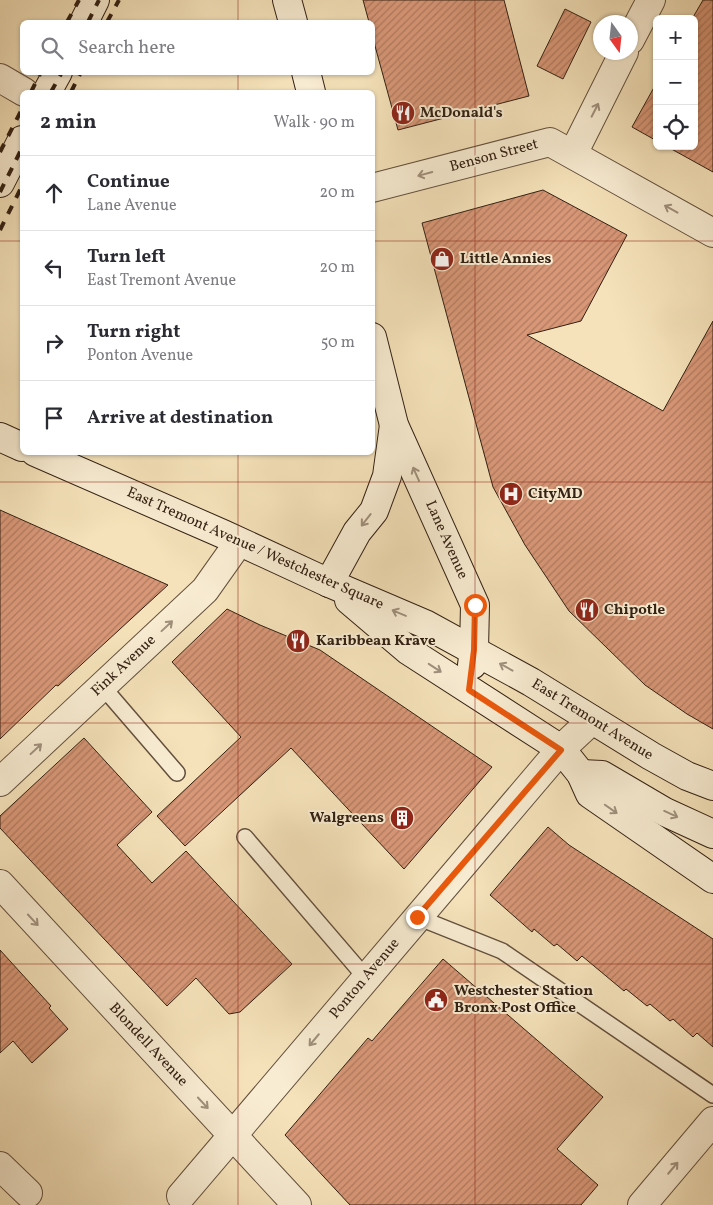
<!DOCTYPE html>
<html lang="en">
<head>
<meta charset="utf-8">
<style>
  body { margin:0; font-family:Vollkorn,serif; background:#f7f7f7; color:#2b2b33 }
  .controls { position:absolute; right:15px; top:15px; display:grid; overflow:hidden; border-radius:8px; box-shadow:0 1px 4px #0004 }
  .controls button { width:45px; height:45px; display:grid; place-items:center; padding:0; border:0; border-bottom:1px solid #e1e1e2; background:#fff; color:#2b2b33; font:25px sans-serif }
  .compass { position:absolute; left:593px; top:15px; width:45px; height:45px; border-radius:50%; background:#fff; box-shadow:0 1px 4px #0004; rotate:165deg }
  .stop { position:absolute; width:15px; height:15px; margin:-11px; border:4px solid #ea580c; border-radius:50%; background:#fff }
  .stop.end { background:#ea580c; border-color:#fff; box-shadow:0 1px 5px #0008 }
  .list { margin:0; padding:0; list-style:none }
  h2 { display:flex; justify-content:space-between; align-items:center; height:65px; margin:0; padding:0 20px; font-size:21px }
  h2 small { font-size:16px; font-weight:400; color:#7c7c81 }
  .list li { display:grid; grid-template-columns:32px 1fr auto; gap:15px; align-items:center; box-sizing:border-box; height:75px; padding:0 20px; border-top:1px solid #e1e1e2 }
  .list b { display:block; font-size:19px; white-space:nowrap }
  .list p { margin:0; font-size:16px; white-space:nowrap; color:#7c7c81 }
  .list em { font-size:16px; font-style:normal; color:#7c7c81 }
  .icon { flex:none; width:28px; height:28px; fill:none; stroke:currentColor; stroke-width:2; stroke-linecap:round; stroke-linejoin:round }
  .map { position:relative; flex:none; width:713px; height:1205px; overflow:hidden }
  .search { position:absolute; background:#fff; box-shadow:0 1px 4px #0004; left:20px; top:20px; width:355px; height:55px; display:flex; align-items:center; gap:12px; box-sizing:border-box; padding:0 18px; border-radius:8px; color:#7c7c81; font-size:19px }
  .panel { position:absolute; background:#fff; box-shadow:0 1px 4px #0004; left:20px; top:90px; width:355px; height:365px; border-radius:8px }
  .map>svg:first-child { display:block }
  .building { fill:url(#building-hatch); stroke:#322013 }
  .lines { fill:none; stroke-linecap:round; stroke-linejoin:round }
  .lane-casing { stroke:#63503d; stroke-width:18 }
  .street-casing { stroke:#63503d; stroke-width:30 }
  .secondary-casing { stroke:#322013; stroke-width:30 }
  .lane { stroke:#f8ecd2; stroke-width:15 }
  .street { stroke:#f8ecd2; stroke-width:28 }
  .secondary { stroke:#f8ecd2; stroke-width:28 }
  .rail { stroke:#322013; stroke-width:4; stroke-dasharray:9 9; stroke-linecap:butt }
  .oneway { stroke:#9f907c }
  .route { stroke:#ea580c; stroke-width:6 }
  .grid { fill:none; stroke:#8f2418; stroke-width:1; stroke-opacity:0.55 }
  .labels { text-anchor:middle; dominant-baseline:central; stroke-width:4; stroke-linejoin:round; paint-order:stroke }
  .poi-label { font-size:15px; font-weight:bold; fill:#322013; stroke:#f8ecd2; text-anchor:start }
  .street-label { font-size:15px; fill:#322013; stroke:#f8ecd2 }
</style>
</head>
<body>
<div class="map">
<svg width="713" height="1205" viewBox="0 0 713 1205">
  <defs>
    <pattern id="building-hatch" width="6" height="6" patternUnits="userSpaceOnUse" patternTransform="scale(1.25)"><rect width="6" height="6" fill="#d89777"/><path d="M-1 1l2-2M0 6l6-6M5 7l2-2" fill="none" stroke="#b07b60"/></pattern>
  </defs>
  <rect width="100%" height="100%" fill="#f5e2ba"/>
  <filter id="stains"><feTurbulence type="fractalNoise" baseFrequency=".004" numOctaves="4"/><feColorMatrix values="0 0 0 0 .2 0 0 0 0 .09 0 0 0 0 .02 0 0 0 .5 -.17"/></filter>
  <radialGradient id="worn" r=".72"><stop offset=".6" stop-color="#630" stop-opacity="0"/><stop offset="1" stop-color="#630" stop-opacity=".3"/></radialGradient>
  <g class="building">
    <polygon points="363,0 504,0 529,96 398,130 372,35 372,22 369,22"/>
    <polygon points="703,0 713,0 713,172 666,146 694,146 694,19 692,19"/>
    <polygon points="565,9 591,22 563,79 537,66"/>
    <polygon points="657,82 657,141 632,127"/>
    <polygon points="543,190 627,235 581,321 527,335 663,411 713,321 713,729 687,714 645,685 569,611 525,545 493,487 422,223"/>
    <polygon points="0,510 168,585 58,686 56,685 0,739"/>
    <polygon points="227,609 260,625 320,650 492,767 404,869 291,748 185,846 157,816 241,737 172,662"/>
    <polygon points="84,738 152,812 117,845 152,883 186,851 292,964 240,1012 229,1014 196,978 167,1006 0,828 0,816"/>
    <polygon points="548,827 569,845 713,939 713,1047 697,1033 693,1037 673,1019 670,1021 650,1004 647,1006 626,989 624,991 582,956 577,961 557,944 554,946 534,929 532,932 490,895"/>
    <polygon points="0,950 51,1006 49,1008 68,1029 32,1063 13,1041 0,1053"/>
    <polygon points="443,959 603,1097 557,1149 598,1185 581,1205 350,1205 285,1135 368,1038 372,1041"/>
  </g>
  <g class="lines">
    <g class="lane-casing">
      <g id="lane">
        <polyline points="102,686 177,773"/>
        <polyline points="245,837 366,978"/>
        <polyline points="417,917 502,951 713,1095"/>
      </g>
    </g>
    <g class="street-casing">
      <g id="street">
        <polyline points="630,40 651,0"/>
        <polyline points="0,78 24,92"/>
        <polyline points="573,154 624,52"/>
        <polyline points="372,188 550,142 713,233"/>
        <polyline points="0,782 205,590 239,542"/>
        <polyline points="0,884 297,1205"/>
        <polyline points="0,1166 28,1193"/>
        <polyline points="181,1196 561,749 592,720"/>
        <polyline points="642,1205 713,1121"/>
      </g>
    </g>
    <g class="secondary-casing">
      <g id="secondary">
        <polyline points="287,0 293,22"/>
        <polyline points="84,22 95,0"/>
        <polyline points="306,72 311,92"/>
        <polyline points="47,92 58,72"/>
        <polyline points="0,183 22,140"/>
        <polyline points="372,337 394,425 475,605 474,650 472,665"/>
        <polyline points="0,437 22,447"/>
        <polyline points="35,452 223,534 329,583 425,624 531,682 651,756 687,776 713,786"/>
        <polyline points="329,583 357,532 374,511 387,476 394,425"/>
        <polyline points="349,600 409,651 561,749 581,774 590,794 713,879"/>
        <polyline points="581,774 602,775 665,812 713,834"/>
      </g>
    </g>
    <use href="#lane" class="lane"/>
    <use href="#street" class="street"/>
    <use href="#secondary" class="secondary"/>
    <g class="rail">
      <polyline points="67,22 79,0"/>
      <polyline points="88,22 99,0"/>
      <polyline points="107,22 119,0"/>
      <polyline points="31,92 41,72"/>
      <polyline points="51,92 62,72"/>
      <polyline points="71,92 81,72"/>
      <polyline points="0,152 22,109"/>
      <polyline points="0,192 22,148"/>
      <polyline points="0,230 22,186"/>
    </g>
  </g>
  <defs><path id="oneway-shaft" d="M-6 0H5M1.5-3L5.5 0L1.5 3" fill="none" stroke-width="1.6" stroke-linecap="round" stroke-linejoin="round" transform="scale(1.25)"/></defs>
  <g class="oneway">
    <use href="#oneway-shaft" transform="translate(595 110) rotate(-63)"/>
    <use href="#oneway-shaft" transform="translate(425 174) rotate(165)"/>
    <use href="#oneway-shaft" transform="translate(671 209) rotate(-151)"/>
    <use href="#oneway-shaft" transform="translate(416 474) rotate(-114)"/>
    <use href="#oneway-shaft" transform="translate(366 520) rotate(128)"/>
    <use href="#oneway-shaft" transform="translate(399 613) rotate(-157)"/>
    <use href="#oneway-shaft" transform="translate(167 626) rotate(-43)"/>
    <use href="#oneway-shaft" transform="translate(506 667) rotate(-151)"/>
    <use href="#oneway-shaft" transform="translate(435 668) rotate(33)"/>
    <use href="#oneway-shaft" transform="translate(36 749) rotate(-43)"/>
    <use href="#oneway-shaft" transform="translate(611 809) rotate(35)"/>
    <use href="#oneway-shaft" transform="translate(671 814) rotate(25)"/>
    <use href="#oneway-shaft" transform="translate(33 920) rotate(47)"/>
    <use href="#oneway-shaft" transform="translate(314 1040) rotate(130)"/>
    <use href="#oneway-shaft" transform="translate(203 1103) rotate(47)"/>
    <use href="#oneway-shaft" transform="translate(673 1168) rotate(-50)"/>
  </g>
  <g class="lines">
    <polyline class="route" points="417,917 561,750 469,690 474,650 475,605"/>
  </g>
  <path class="grid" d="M238,0V22M475,0V1205M238,72V92M0,241H22M372,241H713M238,452V1205M0,482H713M0,723H713M0,964H713"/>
  <defs>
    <g id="restaurant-disc" transform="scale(1.25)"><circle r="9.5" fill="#8f2418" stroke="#f8ecd2"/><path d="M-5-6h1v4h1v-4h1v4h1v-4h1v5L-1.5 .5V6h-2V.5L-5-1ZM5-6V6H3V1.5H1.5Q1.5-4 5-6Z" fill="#fff"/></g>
    <g id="shop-disc" transform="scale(1.25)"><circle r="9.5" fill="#8f2418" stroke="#f8ecd2"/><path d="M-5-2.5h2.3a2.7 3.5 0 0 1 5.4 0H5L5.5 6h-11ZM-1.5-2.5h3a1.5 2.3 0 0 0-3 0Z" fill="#fff"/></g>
    <g id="hospital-disc" transform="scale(1.25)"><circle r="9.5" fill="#8f2418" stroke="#f8ecd2"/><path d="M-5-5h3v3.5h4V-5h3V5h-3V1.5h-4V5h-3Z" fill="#fff"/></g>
    <g id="building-disc" transform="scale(1.25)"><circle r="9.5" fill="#8f2418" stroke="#f8ecd2"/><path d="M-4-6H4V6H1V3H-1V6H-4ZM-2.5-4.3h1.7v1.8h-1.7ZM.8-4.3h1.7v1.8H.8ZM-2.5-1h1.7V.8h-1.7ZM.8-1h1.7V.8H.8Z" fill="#fff"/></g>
    <g id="civic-disc" transform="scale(1.25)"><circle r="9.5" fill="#8f2418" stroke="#f8ecd2"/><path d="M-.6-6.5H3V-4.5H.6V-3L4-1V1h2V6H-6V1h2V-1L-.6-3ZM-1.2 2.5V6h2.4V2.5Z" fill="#fff"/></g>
  </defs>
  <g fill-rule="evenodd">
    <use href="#restaurant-disc" x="403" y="113"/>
    <use href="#shop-disc" x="442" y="259"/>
    <use href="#hospital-disc" x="511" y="494"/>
    <use href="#restaurant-disc" x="587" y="610"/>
    <use href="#restaurant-disc" x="298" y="641"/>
    <use href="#building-disc" x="402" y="818"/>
    <use href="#civic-disc" x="436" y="1000"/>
  </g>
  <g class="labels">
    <g class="poi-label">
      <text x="420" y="113">McDonald's</text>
      <text x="460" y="259">Little Annies</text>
      <text x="528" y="494">CityMD</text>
      <text x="604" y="610">Chipotle</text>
      <text x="316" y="641">Karibbean Krave</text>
      <text x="384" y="818" text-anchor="end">Walgreens</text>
      <text x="454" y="991">Westchester Station<tspan x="454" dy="17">Bronx Post Office</tspan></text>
    </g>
    <g class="street-label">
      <text transform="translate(494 156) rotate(-15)">Benson Street</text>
      <text transform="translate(446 540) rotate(66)">Lane Avenue</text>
      <text transform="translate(255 549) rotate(24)">East Tremont Avenue / Westchester Square</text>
      <text transform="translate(124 666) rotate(-43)">Fink Avenue</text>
      <text transform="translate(592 720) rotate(32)">East Tremont Avenue</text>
      <text transform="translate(365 979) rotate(-50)">Ponton Avenue</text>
      <text transform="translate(148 1045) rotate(47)">Blondell Avenue</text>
    </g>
  </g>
  <rect width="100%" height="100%" filter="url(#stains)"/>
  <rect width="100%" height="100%" fill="url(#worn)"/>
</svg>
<div class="controls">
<button>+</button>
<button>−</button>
<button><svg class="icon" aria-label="locate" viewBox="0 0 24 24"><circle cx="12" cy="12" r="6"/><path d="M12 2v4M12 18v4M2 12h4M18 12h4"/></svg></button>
</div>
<svg class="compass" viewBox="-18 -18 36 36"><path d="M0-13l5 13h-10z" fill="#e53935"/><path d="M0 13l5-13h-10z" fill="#7c7c81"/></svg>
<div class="stop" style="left:475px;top:605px"></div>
<div class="stop end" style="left:417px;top:917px"></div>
<div class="search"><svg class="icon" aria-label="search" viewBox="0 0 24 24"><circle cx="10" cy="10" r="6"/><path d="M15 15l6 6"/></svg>Search here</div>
<section class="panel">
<h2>2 min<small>Walk · 90 m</small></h2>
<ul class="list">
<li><svg class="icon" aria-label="ahead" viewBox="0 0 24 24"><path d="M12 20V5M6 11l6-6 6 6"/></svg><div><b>Continue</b><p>Lane Avenue</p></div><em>20 m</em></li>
<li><svg class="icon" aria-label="left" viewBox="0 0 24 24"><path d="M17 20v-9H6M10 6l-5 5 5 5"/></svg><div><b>Turn left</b><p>East Tremont Avenue</p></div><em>20 m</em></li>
<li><svg class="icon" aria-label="right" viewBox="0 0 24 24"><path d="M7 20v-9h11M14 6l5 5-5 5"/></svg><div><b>Turn right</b><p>Ponton Avenue</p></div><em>50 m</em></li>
<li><svg class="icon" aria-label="arrive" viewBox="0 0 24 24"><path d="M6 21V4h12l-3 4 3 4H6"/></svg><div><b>Arrive at destination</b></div></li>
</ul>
</section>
</div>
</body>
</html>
